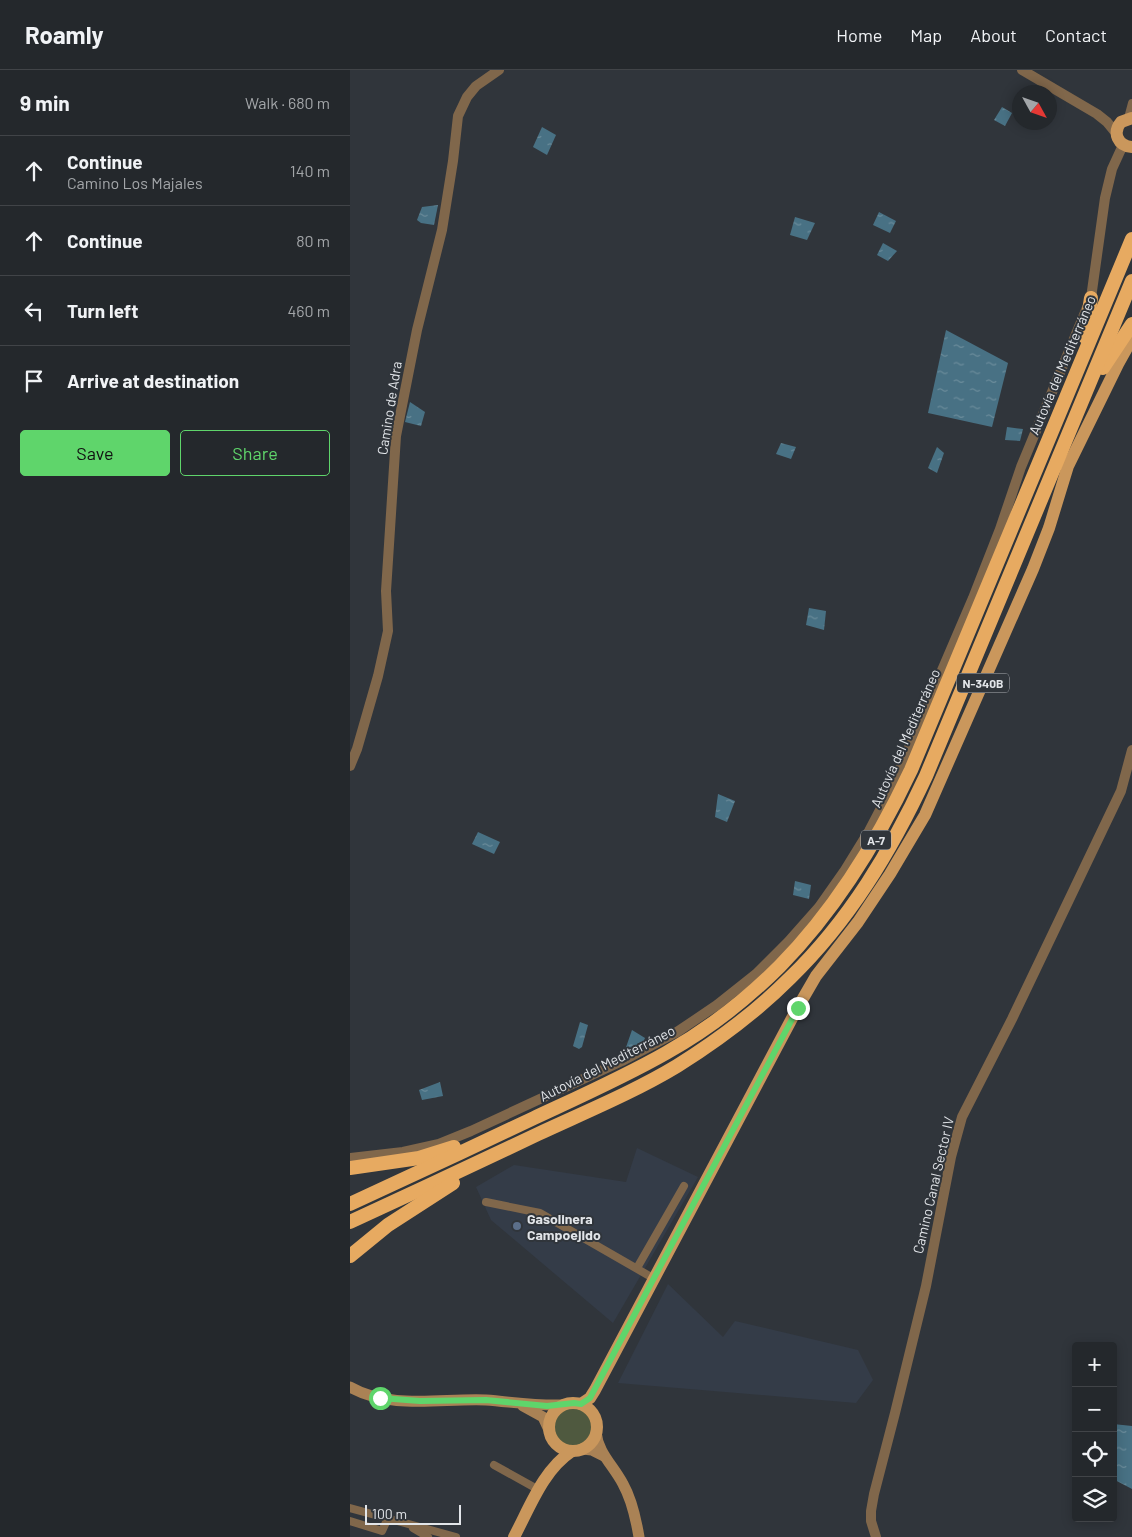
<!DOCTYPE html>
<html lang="en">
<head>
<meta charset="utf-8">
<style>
  body { margin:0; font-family:Barlow,sans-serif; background:#303438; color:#f1f3f6 }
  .controls { position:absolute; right:15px; bottom:15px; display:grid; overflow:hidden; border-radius:5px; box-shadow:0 2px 12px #0003 }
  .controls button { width:45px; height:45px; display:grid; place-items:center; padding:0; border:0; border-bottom:1px solid #414448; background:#24282c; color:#f1f3f6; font:25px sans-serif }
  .compass { position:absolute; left:662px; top:15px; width:45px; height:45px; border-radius:50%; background:#24282c; box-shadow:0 2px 12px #0003; rotate:130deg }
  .scale { position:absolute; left:15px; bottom:12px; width:96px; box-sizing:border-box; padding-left:5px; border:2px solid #e2e5e9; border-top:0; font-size:14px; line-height:18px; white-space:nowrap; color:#e2e5e9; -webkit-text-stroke:4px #30353b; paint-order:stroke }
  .stop { position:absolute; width:15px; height:15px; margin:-11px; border:4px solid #5fd56b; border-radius:50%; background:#fff }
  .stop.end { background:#5fd56b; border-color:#fff; box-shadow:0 1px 5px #0008 }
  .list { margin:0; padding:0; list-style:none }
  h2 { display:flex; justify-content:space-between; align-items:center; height:65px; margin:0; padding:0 20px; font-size:21px }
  h2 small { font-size:16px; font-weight:400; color:#a3a6a9 }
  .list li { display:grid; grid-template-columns:32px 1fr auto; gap:15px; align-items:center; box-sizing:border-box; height:70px; padding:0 20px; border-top:1px solid #414448 }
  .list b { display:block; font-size:19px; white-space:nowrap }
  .list p { margin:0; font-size:16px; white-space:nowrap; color:#a3a6a9 }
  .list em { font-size:16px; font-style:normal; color:#a3a6a9 }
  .actions { display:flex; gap:10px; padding:15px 20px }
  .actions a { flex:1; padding:11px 0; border:1px solid #5fd56b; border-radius:5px; text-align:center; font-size:18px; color:#5fd56b }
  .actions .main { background:#5fd56b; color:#111 }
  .icon { flex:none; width:28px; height:28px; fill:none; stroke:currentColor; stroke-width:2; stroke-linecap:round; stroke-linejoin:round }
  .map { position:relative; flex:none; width:782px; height:1467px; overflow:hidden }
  header { display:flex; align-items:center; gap:30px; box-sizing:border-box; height:70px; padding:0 25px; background:#24282c; border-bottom:1px solid #414448 }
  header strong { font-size:24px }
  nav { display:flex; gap:28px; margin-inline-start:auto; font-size:18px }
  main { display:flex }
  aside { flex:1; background:#24282c }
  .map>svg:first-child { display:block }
  .built { fill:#343c48 }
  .grass { fill:#4f593f }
  .water { fill:url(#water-ripples) }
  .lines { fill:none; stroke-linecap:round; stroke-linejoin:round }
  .minor { stroke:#80674b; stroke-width:8 }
  .tertiary { stroke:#80674b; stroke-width:10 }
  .secondary { stroke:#aa8255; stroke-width:11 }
  .primary { stroke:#ca975c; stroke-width:12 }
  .motorway { stroke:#e7aa61; stroke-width:14 }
  .route { stroke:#5fd56b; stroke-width:6 }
  .service-dot { fill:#5c6f8a; stroke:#30353b; stroke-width:2 }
  .labels { text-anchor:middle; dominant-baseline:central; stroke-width:4; stroke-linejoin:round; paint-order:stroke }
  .shield { fill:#30353b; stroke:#adb0b5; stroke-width:1 }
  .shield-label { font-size:12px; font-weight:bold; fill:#e2e5e9 }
  .street-label { font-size:14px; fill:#e2e5e9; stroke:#30353b }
  .poi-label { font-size:14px; font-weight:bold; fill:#e2e5e9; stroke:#30353b; text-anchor:start }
</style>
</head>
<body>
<header>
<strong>Roamly</strong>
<nav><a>Home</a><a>Map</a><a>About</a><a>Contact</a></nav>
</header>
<main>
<aside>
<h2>9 min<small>Walk · 680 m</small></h2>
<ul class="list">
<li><svg class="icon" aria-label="ahead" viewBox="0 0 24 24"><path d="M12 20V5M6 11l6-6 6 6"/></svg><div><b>Continue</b><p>Camino Los Majales</p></div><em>140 m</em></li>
<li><svg class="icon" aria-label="ahead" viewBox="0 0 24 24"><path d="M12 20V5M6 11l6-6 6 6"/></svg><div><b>Continue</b></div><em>80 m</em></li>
<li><svg class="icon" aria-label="left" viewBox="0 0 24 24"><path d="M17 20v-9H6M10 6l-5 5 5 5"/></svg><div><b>Turn left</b></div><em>460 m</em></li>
<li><svg class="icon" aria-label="arrive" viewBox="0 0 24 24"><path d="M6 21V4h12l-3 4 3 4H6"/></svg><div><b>Arrive at destination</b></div></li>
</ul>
<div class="actions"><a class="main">Save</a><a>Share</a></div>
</aside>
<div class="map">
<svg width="782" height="1467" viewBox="0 0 782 1467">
  <defs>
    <pattern id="water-ripples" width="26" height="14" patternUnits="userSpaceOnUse" patternTransform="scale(1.25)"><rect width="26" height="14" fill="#487184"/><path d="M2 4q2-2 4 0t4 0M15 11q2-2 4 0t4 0" fill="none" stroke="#6b8c9b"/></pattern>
  </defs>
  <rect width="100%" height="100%" fill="#30353b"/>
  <g class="built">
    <polygon points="287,1078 348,1107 263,1253 141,1150 126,1117 164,1095 276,1112"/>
    <polygon points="318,1214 373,1267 385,1251 508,1280 523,1310 506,1333 268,1313"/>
  </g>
  <circle class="grass" cx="223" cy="1357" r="19"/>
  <g class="water">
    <polygon points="652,37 662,43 655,56 644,50"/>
    <polygon points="192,57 206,65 197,85 183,77"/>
    <polygon points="88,135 84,155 71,153 67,150 72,137"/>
    <polygon points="529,142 546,151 540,163 523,155"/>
    <polygon points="445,147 465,153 457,170 440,165"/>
    <polygon points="533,173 547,181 538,191 527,185"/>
    <polygon points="596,260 658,293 642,357 578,343"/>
    <polygon points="60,332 75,342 71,356 55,352"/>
    <polygon points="657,357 673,359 670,371 655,370"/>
    <polygon points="431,373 446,377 441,389 426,384"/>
    <polygon points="587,377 594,383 587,403 578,398"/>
    <polygon points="459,538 476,541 474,560 456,555"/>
    <polygon points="368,724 385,731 377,752 365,747"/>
    <polygon points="128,762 150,772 144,784 122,774"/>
    <polygon points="445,811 461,815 459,829 443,825"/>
    <polygon points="230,952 238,955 232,977 229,979 223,976"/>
    <polygon points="282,960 295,968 292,975 274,983"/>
    <polygon points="90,1012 93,1026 72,1030 69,1020"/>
    <polygon points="763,1354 782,1356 782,1419 763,1409"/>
  </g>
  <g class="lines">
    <g class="minor">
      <polyline points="778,48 782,33"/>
      <polyline points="136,1132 190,1143 303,1208"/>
      <polyline points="287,1198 334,1116"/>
      <polyline points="144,1395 189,1420"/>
      <polyline points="0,1438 106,1467"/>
      <polyline points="0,1451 32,1461 38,1448"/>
      <polyline points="63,1458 78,1467"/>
    </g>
    <g class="tertiary">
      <polyline points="672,0 747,44 757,52 766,63"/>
      <polyline points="0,696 7,679 28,606 38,561 36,521 46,366 67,260 92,160 103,91 108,46 117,27 126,16 149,0"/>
      <polyline points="0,1088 53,1082 89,1074 121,1061 272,991 327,962 367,935 406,904 438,872 469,837 495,800 519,761 542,717 623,528 650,459 671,397 741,228 755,128 762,99 773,75"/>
      <polyline points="526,1467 521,1451 521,1441 524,1424 545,1343 576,1216 601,1087 612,1047 662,949 771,721 782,680"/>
    </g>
    <g class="secondary">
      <path d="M0,1317C40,1340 92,1328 136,1330C162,1332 186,1336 212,1335"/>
      <polyline points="173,1336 193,1347 199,1360"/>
      <path d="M246,1362C248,1383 263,1395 273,1414C282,1430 286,1449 289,1467"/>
      <polyline points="232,1379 242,1380 254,1386"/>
    </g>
    <g class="primary">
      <path d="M782,48L771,52C762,63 768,76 782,77"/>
      <circle cx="223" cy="1357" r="24"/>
      <polyline points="231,1334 240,1328 245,1320 448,937 466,906 508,852 540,804 575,745 683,499 699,458 718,396 768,294 782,269"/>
      <path d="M164,1467C180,1437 193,1400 222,1381"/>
    </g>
    <g class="motorway">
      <polyline points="735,267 741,228"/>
      <polyline points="753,298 782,254"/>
      <polyline points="0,1098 69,1088 104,1077"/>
      <path d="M0,1134C61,1106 123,1077 184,1048C229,1027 274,1007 316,983C357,960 397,929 430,896C486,839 527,772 561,700L782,169"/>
      <path d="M0,1152C63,1123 125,1094 188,1064C233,1043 284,1022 327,996C367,971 406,942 440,908C499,851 541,781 576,706L782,211"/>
      <polyline points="0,1186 38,1155 103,1113"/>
    </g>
  </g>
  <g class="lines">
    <polyline class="route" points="30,1328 70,1331 136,1330 197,1336 224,1333 231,1334 240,1328 448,938"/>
  </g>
  <circle class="service-dot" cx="167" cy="1156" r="5"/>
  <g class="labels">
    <g class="shield">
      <rect x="607" y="603.5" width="52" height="19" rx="4"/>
      <rect x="511" y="760.5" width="30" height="19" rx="4"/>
    </g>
    <g class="shield-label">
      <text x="633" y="613">N-340B</text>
      <text x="526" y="770">A-7</text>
    </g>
    <g class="street-label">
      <text transform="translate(712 295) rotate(-67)">Autovía del Mediterráneo</text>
      <text transform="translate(39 338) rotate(-81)">Camino de Adra</text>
      <text transform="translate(555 668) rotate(-66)">Autovía del Mediterráneo</text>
      <text transform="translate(257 993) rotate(-27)">Autovía del Mediterráneo</text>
      <text transform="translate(583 1115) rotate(-77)">Camino Canal Sector IV</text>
    </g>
    <g class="poi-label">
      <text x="177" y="1148">Gasolinera<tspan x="177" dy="16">Campoejido</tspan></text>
    </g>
  </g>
</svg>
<div class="controls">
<button>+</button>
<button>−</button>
<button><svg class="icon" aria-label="locate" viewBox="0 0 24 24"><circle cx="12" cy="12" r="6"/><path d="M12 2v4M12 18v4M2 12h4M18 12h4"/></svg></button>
<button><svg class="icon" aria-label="layers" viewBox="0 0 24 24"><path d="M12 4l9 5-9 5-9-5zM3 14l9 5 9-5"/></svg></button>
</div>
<svg class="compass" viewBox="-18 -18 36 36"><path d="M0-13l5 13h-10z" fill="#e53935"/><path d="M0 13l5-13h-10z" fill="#a3a6a9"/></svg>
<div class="scale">100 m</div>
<div class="stop" style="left:30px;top:1328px"></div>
<div class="stop end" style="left:448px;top:938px"></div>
</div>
</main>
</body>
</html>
